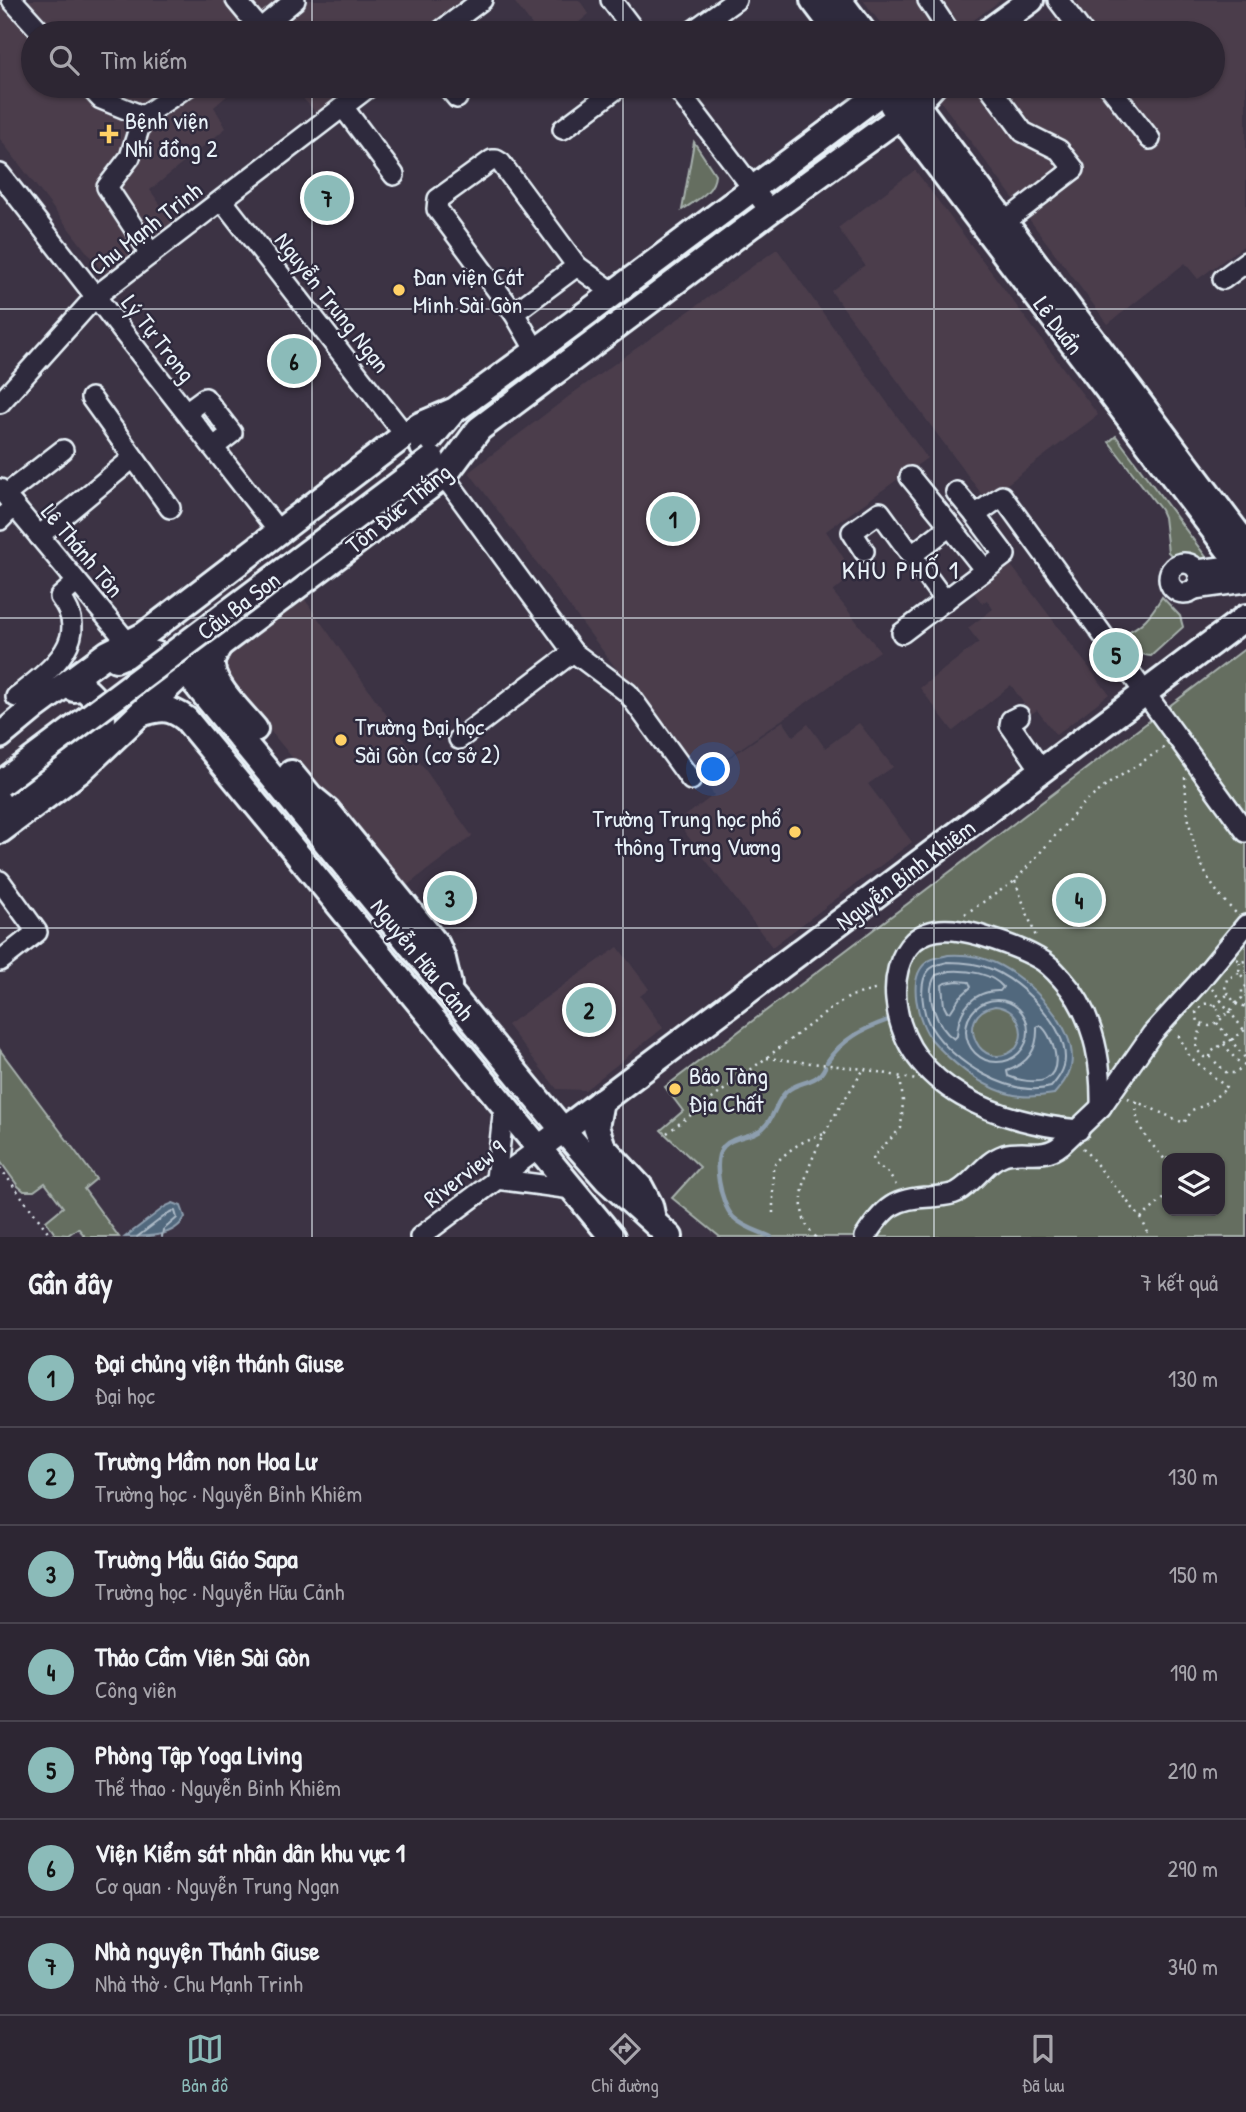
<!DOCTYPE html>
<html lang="vi">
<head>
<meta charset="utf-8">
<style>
  body { margin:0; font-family:"Patrick Hand",sans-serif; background:#352e3b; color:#f1f3f6 }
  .controls { position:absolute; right:21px; bottom:21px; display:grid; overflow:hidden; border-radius:14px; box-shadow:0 2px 5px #0004 }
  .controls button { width:63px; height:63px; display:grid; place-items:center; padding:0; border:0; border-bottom:2px solid #48434e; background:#2d2633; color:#f1f3f6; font:35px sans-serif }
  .you { position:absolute; left:714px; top:770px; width:24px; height:24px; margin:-18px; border:5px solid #fff; border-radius:50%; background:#1a73e8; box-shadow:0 0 0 10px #1a73e833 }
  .badge { display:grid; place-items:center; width:46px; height:46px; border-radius:50%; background:#8bbbb9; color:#111; font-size:23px; font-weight:700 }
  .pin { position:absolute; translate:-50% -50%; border:4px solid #fff; box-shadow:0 2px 7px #0006 }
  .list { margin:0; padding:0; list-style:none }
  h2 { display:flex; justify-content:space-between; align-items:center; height:91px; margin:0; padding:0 28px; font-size:30px }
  h2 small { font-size:23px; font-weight:400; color:#a7a5ac }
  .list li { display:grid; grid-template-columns:46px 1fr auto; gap:21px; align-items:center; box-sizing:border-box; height:98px; padding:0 28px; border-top:2px solid #48434e }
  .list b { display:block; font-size:26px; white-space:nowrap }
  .list p { margin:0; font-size:23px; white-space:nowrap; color:#a7a5ac }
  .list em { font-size:23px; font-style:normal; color:#a7a5ac }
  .icon { flex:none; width:38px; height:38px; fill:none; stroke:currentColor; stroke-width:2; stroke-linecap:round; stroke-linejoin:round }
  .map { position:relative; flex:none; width:1246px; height:1237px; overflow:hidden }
  .search { position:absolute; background:#2d2633; box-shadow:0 2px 5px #0004; left:21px; right:21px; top:21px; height:77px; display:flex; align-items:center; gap:18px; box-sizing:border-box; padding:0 24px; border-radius:38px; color:#a7a5ac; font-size:26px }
  .sheet { height:777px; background:#2d2633 }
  nav { display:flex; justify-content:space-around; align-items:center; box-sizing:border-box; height:98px; border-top:2px solid #48434e; background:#2d2633; font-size:19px; color:#a7a5ac }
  nav a { display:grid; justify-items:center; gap:4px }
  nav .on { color:#8bbbb9 }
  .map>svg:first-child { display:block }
  .built { fill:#4b3e4c }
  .green { fill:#656e61; stroke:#a6b0ac; stroke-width:2; fill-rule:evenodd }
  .water { fill:#51677d; stroke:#8d9eae; stroke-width:2; fill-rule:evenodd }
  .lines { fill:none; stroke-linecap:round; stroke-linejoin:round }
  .shore { stroke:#acbac7; stroke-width:2 }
  .stream { stroke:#8d9eae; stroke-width:4.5 }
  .minor-casing { stroke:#e8f1f8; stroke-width:24 }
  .major-casing { stroke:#e8f1f8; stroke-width:30 }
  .path { stroke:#e8f1f8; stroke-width:2.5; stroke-dasharray:2 5; stroke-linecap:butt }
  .minor { stroke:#2f2a3d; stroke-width:19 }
  .major { stroke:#2f2a3d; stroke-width:24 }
  .major-bridge-casing { stroke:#e8f1f8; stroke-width:30; stroke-linecap:butt }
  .major-bridge { stroke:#2f2a3d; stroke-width:24 }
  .grid { fill:none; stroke:#e8f1f8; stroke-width:2; stroke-opacity:0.55 }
  .poi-dot { fill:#ffd166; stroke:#2f2a3d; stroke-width:2.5 }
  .labels { text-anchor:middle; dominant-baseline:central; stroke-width:5; stroke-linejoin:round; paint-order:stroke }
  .poi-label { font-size:24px; fill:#e8f1f8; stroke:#2f2a3d; text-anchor:start }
  .street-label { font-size:24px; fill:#e8f1f8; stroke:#2f2a3d }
  .neighbourhood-label { font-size:26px; letter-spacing:2px; fill:#e8f1f8; stroke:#2f2a3d }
</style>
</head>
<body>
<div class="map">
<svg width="1246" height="1237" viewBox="0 0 1246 1237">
  <rect width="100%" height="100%" fill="#3c3344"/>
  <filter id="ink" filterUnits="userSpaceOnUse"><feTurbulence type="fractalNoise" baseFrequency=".0143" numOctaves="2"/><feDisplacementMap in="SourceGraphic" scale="14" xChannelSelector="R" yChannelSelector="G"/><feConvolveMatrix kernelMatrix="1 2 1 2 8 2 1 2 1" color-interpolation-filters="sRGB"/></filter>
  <g filter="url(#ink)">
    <g class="built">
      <polygon points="0,0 462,0 420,33 33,33 33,86 238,86 214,107 226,128 150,190 177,228 106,277 0,139"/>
      <polygon points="513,0 579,0 589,14 566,33 538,33"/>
      <polygon points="863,0 1001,0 956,33 888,33"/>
      <polygon points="1080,0 1246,0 1246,244 1198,279 1185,263 1108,324 938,98 953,86 1213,86 1213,33 1037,33"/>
      <polygon points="292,86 354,86 318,115"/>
      <polygon points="915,170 1098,415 986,500 831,291 865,265 838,228"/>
      <polygon points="777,249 927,458 826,531 854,574 833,592 880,651 698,778 469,472 576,391"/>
      <polygon points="1007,560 1109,694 1056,735 1037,710 1031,714 1011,685 953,731 920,688 979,642 968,628 993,609 987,600 982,603 970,588"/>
      <polygon points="303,597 472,836 401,890 227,678 221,666 225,656"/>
      <polygon points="783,721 793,736 808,724 825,748 859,723 893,767 868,784 912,842 772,947 677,822 714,795 701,777"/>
      <polygon points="618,947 649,989 640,996 663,1028 585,1090 557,1089 507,1025"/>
    </g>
    <g class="green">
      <path d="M694,142L715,174C715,192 695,201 682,210Z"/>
      <polygon points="1116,436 1209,561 1198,562 1175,559 1168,552 1164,517 1161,510 1109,442"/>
      <path d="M1162,597L1180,616L1183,627L1151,656C1137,656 1130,643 1122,634C1142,628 1152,613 1162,597Z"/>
      <path d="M1246,648V1237H720L672,1198L700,1167L661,1130L683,1111L665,1087ZM1167,1158H1220V1211H1167Z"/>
      <polygon points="0,1050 96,1179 84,1189 119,1237 82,1237 84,1235 78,1228 68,1235 55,1234 46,1221 63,1207 45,1183 34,1191 24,1191 18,1186 0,1161"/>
    </g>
    <g class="water">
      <path d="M948,955C964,954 980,956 995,963C1028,978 1079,1027 1071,1067C1068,1078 1061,1086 1054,1094C1038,1097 1021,1098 1006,1093C978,1084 951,1062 932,1040C918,1023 906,977 927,962C933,957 941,957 948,955ZM995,1006C1016,1008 1028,1030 1016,1048C981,1078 951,1014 995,1006Z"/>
      <path d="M173,1203L181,1206L185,1217C175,1237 147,1237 125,1237L166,1206Z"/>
    </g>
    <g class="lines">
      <g class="shore">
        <path d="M948,962C963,962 977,963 991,969C1021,982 1065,1024 1065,1058C1065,1070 1058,1079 1051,1087C1010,1098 952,1062 931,1027C923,1014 917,983 929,970C934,964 941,964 948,962Z"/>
        <path d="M950,971C968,970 991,973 1003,987L1000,991C973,990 958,1010 957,1036L954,1039C937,1027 923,994 936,975Z"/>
        <polygon points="957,981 969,982 971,987 960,997 951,1011 947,1012 944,1006 942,985 945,983"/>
        <circle cx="997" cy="1031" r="31"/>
        <path d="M1040,1025C1052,1034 1065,1068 1046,1079C1037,1084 1017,1080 1008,1076L1007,1071C1028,1063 1038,1050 1037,1027Z"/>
        <polyline points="137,1237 170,1212 175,1211 177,1218 163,1230 162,1237"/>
      </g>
      <g class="stream">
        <path d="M827,1062C842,1039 863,1029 888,1020"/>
        <path d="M771,1237C758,1231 743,1227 733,1217C721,1205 711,1159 724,1146C735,1135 752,1138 763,1128C775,1118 775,1102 786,1092C798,1080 817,1085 825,1067"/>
      </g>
      <g class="minor-casing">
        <g id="minor">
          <polyline points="12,0 42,33"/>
          <polyline points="236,0 260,29 254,33"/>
          <polyline points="611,0 636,33"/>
          <polyline points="928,0 950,33"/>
          <polyline points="1058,0 1083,33"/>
          <polyline points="260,29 295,0"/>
          <polyline points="438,33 482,0"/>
          <polyline points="690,33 736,0"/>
          <polyline points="89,86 101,99 143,116 188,86"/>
          <polyline points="447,86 457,98"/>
          <polyline points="675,86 770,211"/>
          <polyline points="989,86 1023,132 1059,150 1074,169 993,231"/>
          <polyline points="1109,86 1150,139"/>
          <polyline points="343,107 394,175"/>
          <polyline points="143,116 130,157 107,187 151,254"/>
          <polyline points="563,129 620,86"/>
          <polyline points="0,174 279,532"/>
          <polyline points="222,200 405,435"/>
          <polyline points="1223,279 1246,262"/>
          <polyline points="514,313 437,209 438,199 492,160 496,160 501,163 577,266"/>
          <polyline points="536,351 514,313 577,266 614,293"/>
          <polyline points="91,398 170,508"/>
          <polyline points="0,403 96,296 370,86"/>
          <polyline points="186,412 205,398 232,433 214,447"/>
          <polyline points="444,476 573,652 628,693 691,780"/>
          <polyline points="910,477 950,526"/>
          <polyline points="0,489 128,643"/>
          <polyline points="956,492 975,515 1002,496 1246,832"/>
          <polyline points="5,495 63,450"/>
          <polyline points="0,520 14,506"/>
          <polyline points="39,536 133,458"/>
          <polyline points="864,551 852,532 880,512 945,601"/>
          <polyline points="912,555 950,526 985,570"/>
          <circle cx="1184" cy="578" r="15"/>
          <polyline points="1197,570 1246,564"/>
          <polyline points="1194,589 1246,582"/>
          <polyline points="902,633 1005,555 975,515"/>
          <path d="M16,697C48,672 94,640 60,597L77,582"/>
          <polyline points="1019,716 1011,720 1010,725 1042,771"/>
          <polyline points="459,739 573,652"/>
          <polyline points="0,881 37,932 0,961"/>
          <path d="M1079,1130C1003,1124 904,1089 896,1000C894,980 898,956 914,941C932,925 957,929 979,935C999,941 1020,948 1038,958C1048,963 1055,971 1062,979C1094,1014 1102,1061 1101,1107"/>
          <polyline points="496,1179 572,1189"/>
          <polyline points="496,1179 504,1106"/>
          <polyline points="420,1237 539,1148"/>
          <path d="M865,1237C884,1207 895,1198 930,1197C940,1196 949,1196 957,1192C975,1182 984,1162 1004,1155C1024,1149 1043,1160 1061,1145L1101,1107L1152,1034L1198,983L1246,925"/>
        </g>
      </g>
      <g class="major-casing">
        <g id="major">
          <polyline points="813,0 838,33"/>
          <polyline points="839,0 864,33"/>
          <polyline points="986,33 1031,0"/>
          <polyline points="908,93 1241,538 1246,555"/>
          <polyline points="892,105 1228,549 1246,558"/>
          <polyline points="423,447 450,415"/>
          <path d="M219,646C215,653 211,659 212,667C215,688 242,713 255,729"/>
          <path d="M116,659C142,647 165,653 185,671L563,1130L607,1180L670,1237"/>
          <path d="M140,714C160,708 169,706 186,719L612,1237"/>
          <polyline points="0,736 35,707 108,653 144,635 405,435 420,425 455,410 536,351 890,86"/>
          <polyline points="291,773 310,796 327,810 437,945 443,959 449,985"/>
          <path d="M0,806L97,734C111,717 97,698 82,687L74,689"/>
          <polyline points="0,831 80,771 185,671 444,476 479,429 770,211 917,104 933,86"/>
          <polyline points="601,1101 596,1127 603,1147 641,1188 650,1205 653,1219"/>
          <polyline points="539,1148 1246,617"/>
        </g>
      </g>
      <g class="path">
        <path d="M1185,777C1187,831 1196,876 1237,914"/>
        <polyline points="1015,881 1036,937"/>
        <polyline points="965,914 1015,881 1084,803 1111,782 1165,747"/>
        <polyline points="1237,959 1240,962 1246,961"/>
        <polyline points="1240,962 1239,973 1246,980"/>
        <polyline points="1239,973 1227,979 1225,989 1235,1003 1246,1007"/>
        <polyline points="1212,989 1244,1030"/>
        <polyline points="1235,1003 1242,998 1242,989 1246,986"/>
        <polyline points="1215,1006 1228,994"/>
        <path d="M1220,1017C1219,1008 1214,1002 1204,1004L1196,1012L1198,1022L1209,1026C1218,1024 1229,1011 1237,1004"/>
        <polyline points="1217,1023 1246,1059"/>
        <polyline points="1202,1025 1196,1044 1197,1050 1204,1057 1210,1057 1227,1073 1235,1073 1246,1064"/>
        <polyline points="1232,1040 1246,1029"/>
        <polyline points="1224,1044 1236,1060 1245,1065"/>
        <polyline points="1210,1057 1211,1052 1230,1039"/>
        <polyline points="767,1058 864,1069 916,1080"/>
        <polyline points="1128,1098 1184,1123 1192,1110 1205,1105 1227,1088 1190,1057 1176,1031"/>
        <path d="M1137,1102C1132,1127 1152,1144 1167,1162"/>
        <polyline points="667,1133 832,1008 851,996 878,989"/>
        <polyline points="1083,1148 1141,1218 1150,1237"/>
        <polyline points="0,1168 52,1237"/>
        <polyline points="896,1185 888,1173 874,1163 873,1157 901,1128 903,1101 900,1077"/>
        <path d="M773,1213V1166C788,1150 803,1139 825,1134"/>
        <polyline points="1141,1218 1167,1196"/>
        <path d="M816,1237C772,1199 842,1105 864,1069"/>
      </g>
      <use href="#minor" class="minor"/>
      <use href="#major" class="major"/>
      <g class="major-bridge-casing">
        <polyline id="major-bridge" points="0,784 432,459"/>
      </g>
      <use href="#major-bridge" class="major-bridge"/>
    </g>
  </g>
  <path class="grid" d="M312,0V33M623,0V33M934,0V33M312,86V1237M623,86V1237M934,86V1237M0,309H1246M0,618H1246M0,928H1246"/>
  <g class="poi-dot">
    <path d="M105.5 123.5h7v7h7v7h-7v7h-7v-7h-7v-7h7z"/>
    <circle cx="399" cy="290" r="7"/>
    <circle cx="341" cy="740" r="7"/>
    <circle cx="795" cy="832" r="7"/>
    <circle cx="675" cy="1089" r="7"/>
  </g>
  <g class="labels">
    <g class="poi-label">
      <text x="125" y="120">Bệnh viện<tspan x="125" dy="28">Nhi đồng 2</tspan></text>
      <text x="413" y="276">Đan viện Cát<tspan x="413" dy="28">Minh Sài Gòn</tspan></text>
      <text x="355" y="726">Trường Đại học<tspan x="355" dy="28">Sài Gòn (cơ sở 2)</tspan></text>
      <text x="781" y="818" text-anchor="end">Trường Trung học phổ<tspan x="781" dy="28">thông Trưng Vương</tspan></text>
      <text x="689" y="1075">Bảo Tàng<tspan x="689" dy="28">Địa Chất</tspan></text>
    </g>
    <g class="street-label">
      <text transform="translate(145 228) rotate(-38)">Chu Mạnh Trinh</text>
      <text transform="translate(333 302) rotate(52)">Nguyễn Trung Ngạn</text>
      <text transform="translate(1059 325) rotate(53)">Lê Duẩn</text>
      <text transform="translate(159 338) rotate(52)">Lý Tự Trọng</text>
      <text transform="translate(398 508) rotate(-39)">Tôn Đức Thắng</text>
      <text transform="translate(83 550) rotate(50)">Lê Thánh Tôn</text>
      <text transform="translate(238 605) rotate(-37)">Cầu Ba Son</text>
      <text transform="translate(905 874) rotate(-37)">Nguyễn Bỉnh Khiêm</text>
      <text transform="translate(423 959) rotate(51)">Nguyễn Hữu Cảnh</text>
      <text transform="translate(464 1173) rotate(-37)">Riverview 9</text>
    </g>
    <g class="neighbourhood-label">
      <text x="901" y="569">KHU PHỐ 1</text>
    </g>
  </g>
</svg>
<div class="controls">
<button><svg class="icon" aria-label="layers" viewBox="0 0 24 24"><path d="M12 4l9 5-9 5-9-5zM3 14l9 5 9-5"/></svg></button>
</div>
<div class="you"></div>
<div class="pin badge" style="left:673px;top:519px">1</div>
<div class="pin badge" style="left:589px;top:1010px">2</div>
<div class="pin badge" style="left:450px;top:898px">3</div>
<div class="pin badge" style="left:1079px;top:900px">4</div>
<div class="pin badge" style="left:1116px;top:655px">5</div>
<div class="pin badge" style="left:294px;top:361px">6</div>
<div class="pin badge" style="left:327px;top:198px">7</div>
<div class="search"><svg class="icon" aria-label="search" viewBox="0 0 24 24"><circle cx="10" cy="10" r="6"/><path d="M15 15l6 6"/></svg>Tìm kiếm</div>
</div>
<section class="sheet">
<h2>Gần đây<small>7 kết quả</small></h2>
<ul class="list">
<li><span class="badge">1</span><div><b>Đại chủng viện thánh Giuse</b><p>Đại học</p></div><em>130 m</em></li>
<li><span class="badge">2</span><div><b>Trường Mầm non Hoa Lư</b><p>Trường học · Nguyễn Bỉnh Khiêm</p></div><em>130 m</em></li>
<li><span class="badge">3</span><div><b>Truờng Mẫu Giáo Sapa</b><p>Trường học · Nguyễn Hữu Cảnh</p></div><em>150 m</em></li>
<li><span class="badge">4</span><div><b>Thảo Cầm Viên Sài Gòn</b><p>Công viên</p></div><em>190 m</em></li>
<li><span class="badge">5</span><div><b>Phòng Tập Yoga Living</b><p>Thể thao · Nguyễn Bỉnh Khiêm</p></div><em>210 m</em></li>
<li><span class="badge">6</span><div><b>Viện Kiểm sát nhân dân khu vực 1</b><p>Cơ quan · Nguyễn Trung Ngạn</p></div><em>290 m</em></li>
<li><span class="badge">7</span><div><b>Nhà nguyện Thánh Giuse</b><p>Nhà thờ · Chu Mạnh Trinh</p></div><em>340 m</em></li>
</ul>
</section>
<nav>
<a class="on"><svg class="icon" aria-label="map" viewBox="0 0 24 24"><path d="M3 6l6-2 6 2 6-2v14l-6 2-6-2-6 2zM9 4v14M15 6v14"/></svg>Bản đồ</a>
<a><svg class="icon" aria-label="directions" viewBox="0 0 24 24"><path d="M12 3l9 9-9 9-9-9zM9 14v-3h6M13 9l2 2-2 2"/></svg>Chỉ đường</a>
<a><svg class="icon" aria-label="saved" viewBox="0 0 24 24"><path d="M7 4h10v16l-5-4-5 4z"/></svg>Đã lưu</a>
</nav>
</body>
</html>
